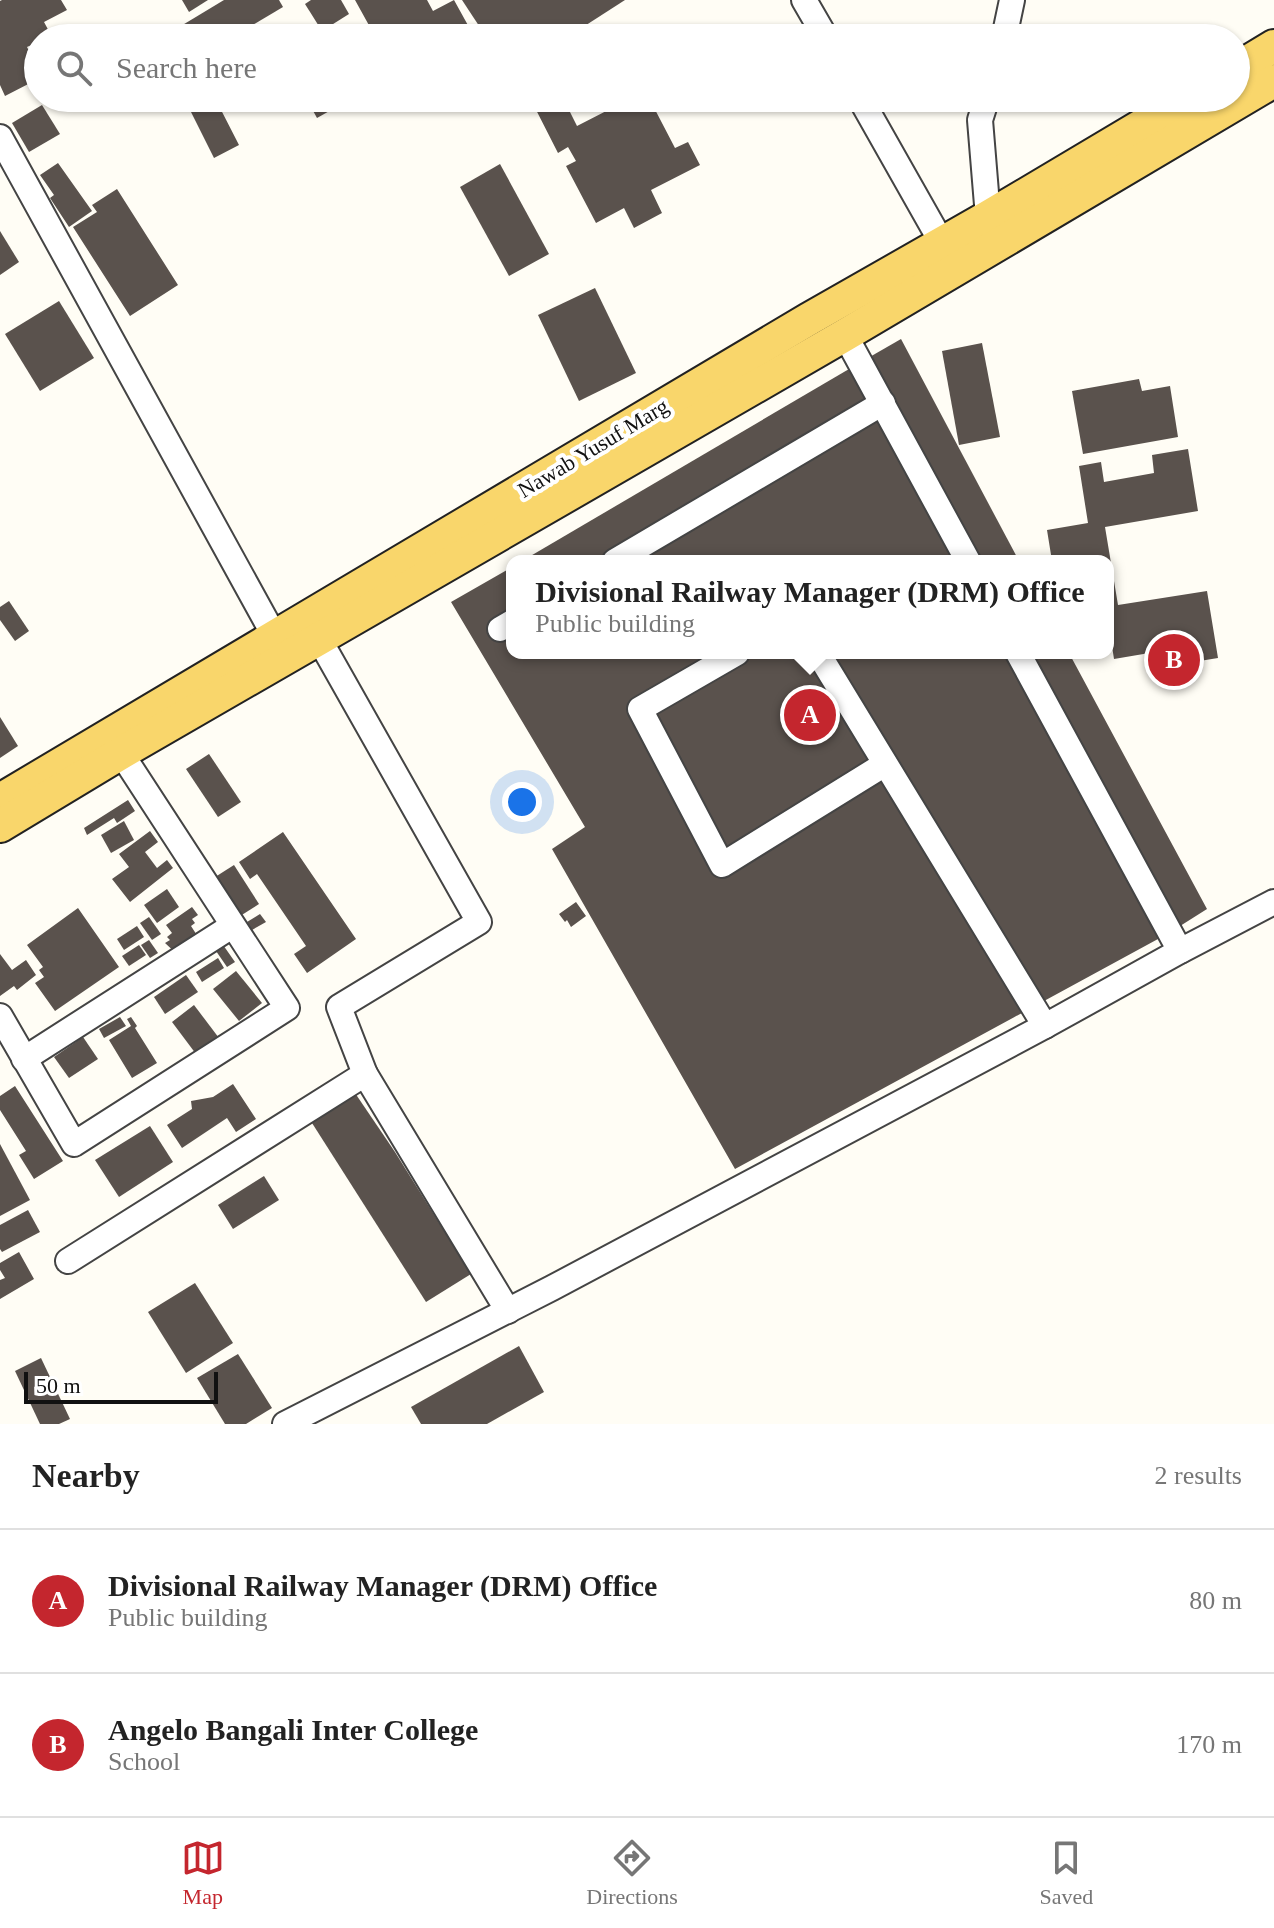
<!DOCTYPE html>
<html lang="en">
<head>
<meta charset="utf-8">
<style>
  body { margin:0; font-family:Georgia,serif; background:#f2f2f2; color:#222 }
  .scale { position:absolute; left:24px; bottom:20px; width:194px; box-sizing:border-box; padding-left:8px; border:4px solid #111; border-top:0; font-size:22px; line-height:28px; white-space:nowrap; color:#111; -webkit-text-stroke:6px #fff; paint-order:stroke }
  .you { position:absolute; left:522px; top:802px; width:28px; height:28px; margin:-20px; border:6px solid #fff; border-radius:50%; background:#1a73e8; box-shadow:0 0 0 12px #1a73e833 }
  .badge { display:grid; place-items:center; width:52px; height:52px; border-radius:50%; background:#c4262e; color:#fff; font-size:26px; font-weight:700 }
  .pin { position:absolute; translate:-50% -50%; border:4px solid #fff; box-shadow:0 2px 8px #0006 }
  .popup { position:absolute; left:506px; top:555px; width:608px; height:104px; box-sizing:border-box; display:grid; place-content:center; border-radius:16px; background:#fff; filter:drop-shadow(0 2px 6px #0005); font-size:26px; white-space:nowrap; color:#767676 }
  .popup b { font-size:30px; color:#222 }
  .popup::after { content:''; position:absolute; left:50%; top:100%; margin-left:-16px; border:16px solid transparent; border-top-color:#fff }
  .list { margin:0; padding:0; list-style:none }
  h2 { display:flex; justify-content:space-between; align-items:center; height:104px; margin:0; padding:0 32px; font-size:34px }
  h2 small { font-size:26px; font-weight:400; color:#767676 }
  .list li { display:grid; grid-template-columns:52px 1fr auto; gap:24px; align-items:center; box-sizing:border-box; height:144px; padding:0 32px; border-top:2px solid #e0e0e0 }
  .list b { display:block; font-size:30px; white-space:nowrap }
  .list p { margin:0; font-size:26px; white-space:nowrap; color:#767676 }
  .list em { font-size:26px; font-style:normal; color:#767676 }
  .icon { flex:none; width:44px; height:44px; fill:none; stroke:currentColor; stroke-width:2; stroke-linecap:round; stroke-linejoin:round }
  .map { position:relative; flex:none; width:1274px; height:1424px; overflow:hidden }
  .search { position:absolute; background:#fff; box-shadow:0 2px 6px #0004; left:24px; right:24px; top:24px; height:88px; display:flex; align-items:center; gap:20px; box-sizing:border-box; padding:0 28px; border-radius:44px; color:#767676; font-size:30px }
  .sheet { height:392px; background:#fff }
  nav { display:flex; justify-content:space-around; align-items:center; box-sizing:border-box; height:112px; border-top:2px solid #e0e0e0; background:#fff; font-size:22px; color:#767676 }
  nav a { display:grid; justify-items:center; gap:4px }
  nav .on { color:#c4262e }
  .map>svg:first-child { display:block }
  .building { fill:#5a524d }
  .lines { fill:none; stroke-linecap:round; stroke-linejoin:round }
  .minor-casing { stroke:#444; stroke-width:28 }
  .major-casing { stroke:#222; stroke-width:36 }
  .minor { stroke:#fff; stroke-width:24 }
  .major { stroke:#f9d66b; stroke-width:32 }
  .labels { text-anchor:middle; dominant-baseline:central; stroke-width:8; stroke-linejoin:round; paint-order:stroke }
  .street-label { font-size:22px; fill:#111; stroke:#fff }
</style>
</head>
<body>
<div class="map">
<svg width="1274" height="1424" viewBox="0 0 1274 1424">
  <rect width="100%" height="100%" fill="#fffdf5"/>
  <g class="building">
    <polygon points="2,0 61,0 67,10 44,22 51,35 45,38 38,38 38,42 27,47 38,69 38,79 5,96 0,85 0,1"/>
    <polygon points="182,0 208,0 189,12"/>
    <polygon points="224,0 279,0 283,7 231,38 161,38"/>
    <polygon points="311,0 341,0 349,14 322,31 305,4"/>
    <polygon points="355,0 427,0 433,11 454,0 475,38 376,38"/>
    <polygon points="462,0 625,0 566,38 487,38"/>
    <polygon points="300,26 306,38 277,38"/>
    <polygon points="184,98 230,98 218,104 239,145 214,158"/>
    <polygon points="306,98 337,98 340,105 317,118"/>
    <polygon points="530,98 563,98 577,126 614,107 610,98 649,98 675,148 688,142 700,165 651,190 662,213 634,228 624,208 596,223 566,166 576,161 568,147 558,153"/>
    <polygon points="42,105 60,134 29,152 12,123"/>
    <polygon points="58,163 92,211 69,227 50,198 54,195 40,175"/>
    <polygon points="500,164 549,254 509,276 460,187"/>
    <polygon points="117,189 178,285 130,316 73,227 97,212 92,205"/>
    <polygon points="0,231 19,262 0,275"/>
    <polygon points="595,288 636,373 579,401 538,315"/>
    <polygon points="59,301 94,358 40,391 5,334"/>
    <polygon points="901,339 1019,561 522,561 861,362"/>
    <polygon points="982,343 1000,437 959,445 942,351"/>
    <polygon points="1139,379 1142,391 1170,386 1178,437 1083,454 1072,391"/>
    <polygon points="1188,449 1198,511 1105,527 1118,605 1207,591 1218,658 1175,665 1173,649 1114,659 1108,621 1108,561 1052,561 1047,530 1088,523 1079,466 1101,462 1104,482 1154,473 1152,455"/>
    <polygon points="512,567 512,653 1069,653 1207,909 1169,933 735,1169 552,849 585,827 451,602"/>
    <polygon points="9,601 29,631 15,641 0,620 0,607"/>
    <polygon points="0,717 18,746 0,758"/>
    <polygon points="209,754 241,802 218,817 186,769"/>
    <polygon points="128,800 135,811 117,823 114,818 87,835 84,828"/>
    <polygon points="124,821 134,840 111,853 101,835"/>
    <polygon points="150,831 158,842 145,852 157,868 167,860 173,868 130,902 112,879 129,867 119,854"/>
    <polygon points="283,832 356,939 307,973 294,954 306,946 257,874 250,879 239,862"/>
    <polygon points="234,865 259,904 237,918 212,879"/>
    <polygon points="167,889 179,907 157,923 144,905"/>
    <polygon points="576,902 586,916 571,927 567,920 565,922 559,914"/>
    <polygon points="192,907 198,915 192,919 195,923 191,926 202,943 180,957 165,943 170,940 167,937 172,933 166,925"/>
    <polygon points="78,908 119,967 55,1011 35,983 44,977 39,970 43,967 27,945"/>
    <polygon points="260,914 266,922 252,930 247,922"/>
    <polygon points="149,917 161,934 152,940 140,923"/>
    <polygon points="137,926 144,937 124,950 117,939"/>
    <polygon points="149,940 158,953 150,958 141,945"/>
    <polygon points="221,942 235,962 227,967 216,951 209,956 207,953"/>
    <polygon points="139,945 146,955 129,966 122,956"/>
    <polygon points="0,954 12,970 26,960 36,975 17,990 14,986 0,996"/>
    <polygon points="218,958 224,968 202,982 196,972"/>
    <polygon points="236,971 262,1003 239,1021 213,989"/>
    <polygon points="186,975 198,992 165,1014 154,997"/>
    <polygon points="194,1005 219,1038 196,1054 172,1022"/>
    <polygon points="120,1017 126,1026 104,1038 99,1029"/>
    <polygon points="131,1017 137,1026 135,1028 157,1063 132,1078 109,1040 131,1026 127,1019"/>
    <polygon points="83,1037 98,1059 69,1078 54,1057"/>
    <polygon points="233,1084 256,1119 236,1132 227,1118 182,1148 167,1125 192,1109 191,1101 213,1097"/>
    <polygon points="15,1086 63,1161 34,1179 19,1155 26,1151 0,1110 0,1096"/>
    <polygon points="355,1093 395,1152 471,1274 426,1302 312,1123"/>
    <polygon points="150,1126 173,1162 119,1197 95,1160"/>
    <polygon points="0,1144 30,1200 0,1216"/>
    <polygon points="264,1176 279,1200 233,1229 218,1205"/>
    <polygon points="28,1210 40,1232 2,1252 0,1249 0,1225"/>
    <polygon points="19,1252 34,1279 0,1299 0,1280 5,1278 0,1270 0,1263"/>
    <polygon points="195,1283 233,1343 186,1373 148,1312"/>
    <polygon points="519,1346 544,1392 487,1424 421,1424 411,1407"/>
    <polygon points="238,1354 272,1408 246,1424 225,1424 197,1378"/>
    <polygon points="41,1358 70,1419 59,1424 40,1424 15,1371"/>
  </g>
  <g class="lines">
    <g class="minor-casing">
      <g id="minor">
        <polyline points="804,0 826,38"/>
        <polyline points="1004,38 1012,0"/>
        <polyline points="860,98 942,243"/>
        <polyline points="987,98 980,120 988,217"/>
        <polyline points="0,137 275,637"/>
        <polyline points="845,335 968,561"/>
        <polyline points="615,561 883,403"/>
        <polyline points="500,629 512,622"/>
        <polyline points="737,653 640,709 722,865 885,764"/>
        <polyline points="818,653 1045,1026"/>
        <polyline points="1018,653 1180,951"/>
        <polyline points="0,1016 74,1144 287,1008 121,753"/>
        <polyline points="24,1059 232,926"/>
        <polyline points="365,1074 508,1311"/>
        <polyline points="68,1261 365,1074 339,1007 479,922 319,639"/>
        <polyline points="285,1424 552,1288 1045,1026 1180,951 1274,902"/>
      </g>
    </g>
    <g class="major-casing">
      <g id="major">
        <polyline points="1236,69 1274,46"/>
        <polyline points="0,800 809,319 988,217 1188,98"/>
        <polyline points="0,826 121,753 845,335 1274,81"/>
      </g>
    </g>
    <use href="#minor" class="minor"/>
    <use href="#major" class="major"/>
  </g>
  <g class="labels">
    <g class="street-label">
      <text transform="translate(593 448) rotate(-31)">Nawab Yusuf Marg</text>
    </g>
  </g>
</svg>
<div class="scale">50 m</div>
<div class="you"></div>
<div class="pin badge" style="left:810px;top:715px">A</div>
<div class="popup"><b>Divisional Railway Manager (DRM) Office</b>Public building</div>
<div class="pin badge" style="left:1174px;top:660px">B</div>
<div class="search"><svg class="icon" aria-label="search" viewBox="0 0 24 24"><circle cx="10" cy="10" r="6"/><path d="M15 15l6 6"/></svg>Search here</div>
</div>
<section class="sheet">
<h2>Nearby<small>2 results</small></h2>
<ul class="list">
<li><span class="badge">A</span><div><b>Divisional Railway Manager (DRM) Office</b><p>Public building</p></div><em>80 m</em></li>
<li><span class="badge">B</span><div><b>Angelo Bangali Inter College</b><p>School</p></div><em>170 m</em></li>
</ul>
</section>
<nav>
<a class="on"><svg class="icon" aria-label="map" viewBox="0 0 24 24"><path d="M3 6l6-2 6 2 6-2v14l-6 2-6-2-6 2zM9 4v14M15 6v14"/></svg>Map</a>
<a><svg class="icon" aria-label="directions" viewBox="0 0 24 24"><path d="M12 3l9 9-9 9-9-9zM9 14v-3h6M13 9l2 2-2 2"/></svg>Directions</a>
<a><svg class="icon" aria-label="saved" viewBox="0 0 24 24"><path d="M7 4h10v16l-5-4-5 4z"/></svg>Saved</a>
</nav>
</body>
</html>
